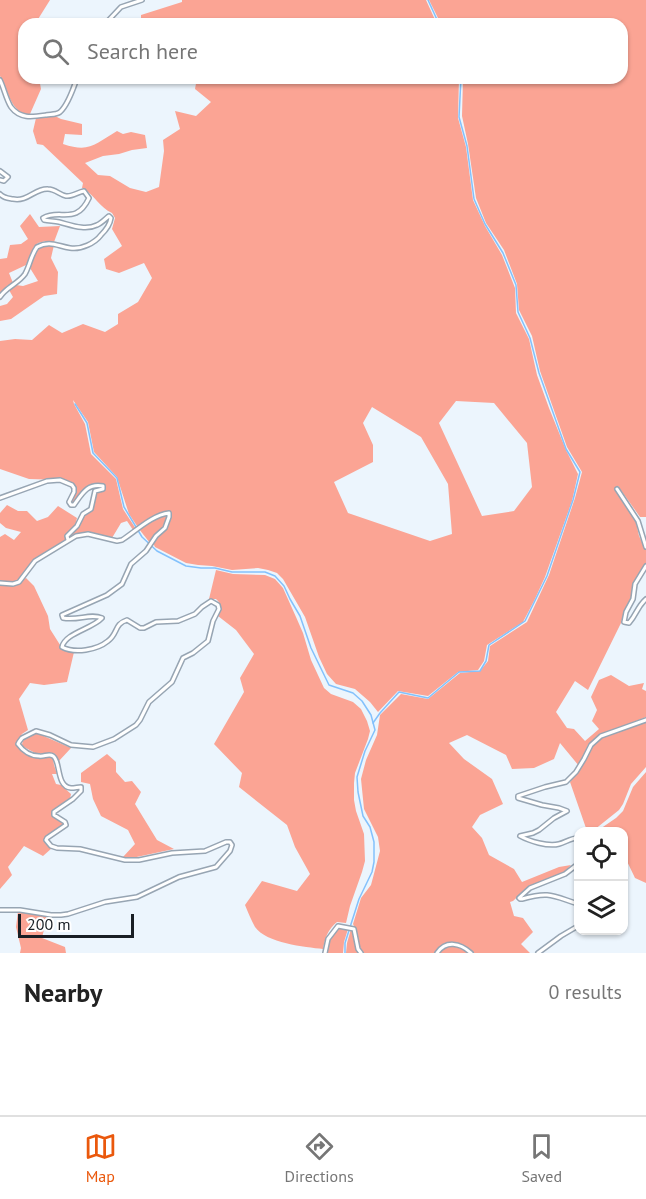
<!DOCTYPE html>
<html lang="en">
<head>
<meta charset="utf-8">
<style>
  body { margin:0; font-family:"PT Sans",sans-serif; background:#f2f2f2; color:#222 }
  .controls { position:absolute; right:18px; bottom:18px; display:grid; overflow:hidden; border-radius:12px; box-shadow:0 2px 4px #0004 }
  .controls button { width:54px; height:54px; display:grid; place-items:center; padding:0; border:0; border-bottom:2px solid #e0e0e0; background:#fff; color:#222; font:30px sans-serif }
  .scale { position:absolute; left:18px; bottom:15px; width:116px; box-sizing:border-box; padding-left:6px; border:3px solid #191e24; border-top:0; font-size:16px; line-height:21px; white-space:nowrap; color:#191e24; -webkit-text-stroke:4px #fff; paint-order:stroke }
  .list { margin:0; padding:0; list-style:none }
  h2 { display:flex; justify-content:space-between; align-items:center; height:78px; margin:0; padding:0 24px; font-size:26px }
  h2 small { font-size:20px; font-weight:400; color:#767676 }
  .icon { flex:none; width:33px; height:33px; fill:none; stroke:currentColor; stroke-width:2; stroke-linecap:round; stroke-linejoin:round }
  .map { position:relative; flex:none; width:646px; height:953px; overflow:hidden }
  .search { position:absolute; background:#fff; box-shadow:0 2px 4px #0004; left:18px; right:18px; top:18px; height:66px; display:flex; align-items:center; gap:15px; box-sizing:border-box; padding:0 21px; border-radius:18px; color:#767676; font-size:22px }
  .sheet { height:162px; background:#fff }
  nav { display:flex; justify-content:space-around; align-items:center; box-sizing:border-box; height:84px; border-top:2px solid #e0e0e0; background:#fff; font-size:16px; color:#767676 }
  nav a { display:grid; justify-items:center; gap:3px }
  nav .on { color:#ea580c }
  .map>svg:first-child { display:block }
  .forest { fill:#fba494; fill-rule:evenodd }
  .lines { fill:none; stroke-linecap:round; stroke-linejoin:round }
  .stream { stroke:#83c1fc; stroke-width:1.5 }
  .minor-casing { stroke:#97a5b3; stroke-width:6 }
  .minor { stroke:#fff; stroke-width:3 }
</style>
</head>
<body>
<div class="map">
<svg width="646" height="953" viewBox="0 0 646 953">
  <rect width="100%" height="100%" fill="#ecf5fd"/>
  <g class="forest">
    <path d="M0,0H50L35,24H24V78H39L41,89L30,114L26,115C9,108 9,91 0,76Z"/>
    <polygon points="182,0 426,0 437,24 141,24 141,15 182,2"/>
    <path d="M429,0H646V517H640L618,486L615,489L636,522L639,536L646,550V565L634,584L631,599L624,612L621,623L588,690L575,681L556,712L567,728L574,729L585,741L599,729L592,721L597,710L591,697L599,680L611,675L629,686L644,683L642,689L646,691V717L599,736L588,745L579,766L560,743L554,759L534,768L512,769L506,755L467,735L449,743L464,759L492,779L503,804L480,815L472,827L482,838L489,855L514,869L522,882L559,867L571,865L564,873L529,886L513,901L510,902L514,916L523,918L533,932L521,944L530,953H473C461,942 447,937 436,953H363C357,943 358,933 353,924L361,898L371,885L380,851L378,837L364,809L361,779L366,760L377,735L380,715L401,694L428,699L460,673L480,671L488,661L490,646L527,622L549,575L575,498L582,472L567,447L540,371L532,336L519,310L517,284L504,250L486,223L476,198L468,144L462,116L463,78H622V24H441Z"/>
    <path d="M197,78H459L458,118L466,147L473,200L485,226L502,255L515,288L516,313L529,339L537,375L549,408L566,450L578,474L572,501L545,577L534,601L523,622L487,645L484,661L478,670L458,672L428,696L398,691L378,712L370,702L355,689L336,684L327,674L319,657L305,617L283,579L277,573L268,570L258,568L232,570L212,566L198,565L186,563L155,547L153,543C161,533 173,525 169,511C158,512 147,520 137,526L129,514L117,477L94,452L88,422L73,400L74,404L85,424L91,454L116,479L123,509L136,529L133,530L127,521L121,523L112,538L85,532L69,538L68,536L79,525L83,516L91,511L95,499V494L104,487L102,484C86,483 82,491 74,503H71C70,497 75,494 74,487L62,480L29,479L0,469V341L15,339L32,340L49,325L62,333L83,324L105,332L118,324V314L138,302L152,278L144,263L119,273L106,269L104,259L122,246L112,229L115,218L112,213C100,208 94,194 82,188L83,183L43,145L37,144L33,131L36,118L55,116L61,119L82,124V135L65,134L63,144C90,153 95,144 117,131L123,134L131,132L145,135L147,148L132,150L119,154L103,156L85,163L98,175L110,176L130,188L146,192L159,187L164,151L163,140L180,129L175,111L196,116L211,102L195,89ZM456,401L494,403L527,443L532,487L514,511L482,516L439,423ZM372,407L421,437L448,484L452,534L430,541L348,513L334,482L373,462V445L363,423Z"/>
    <polygon points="30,214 39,227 60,226 54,242 46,241 38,243 34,247 26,265 9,273 13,283 7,286 0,294 0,259 7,258 10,245 21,244 28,239 20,226"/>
    <polygon points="44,245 54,245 51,258 58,272 57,294 44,296 11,319 0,321 0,306 7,304 13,297 9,290 16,285 23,286 38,281 30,268 36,251"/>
    <polygon points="7,505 18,511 27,511 37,521 48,517 58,506 77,518 75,526 65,536 65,540 39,557 20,578 14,582 0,581 0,537 5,534 14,540 21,532 6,528 0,523 0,513"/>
    <path d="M165,514H168C166,530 156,530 150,543L139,529Z"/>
    <path d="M216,570L233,574L265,575L275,579L283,588L296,617L303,633L311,660L324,688L331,694L353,702L361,709L367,721L370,731L368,739L355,773L354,783V800L356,811L364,834L365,861L362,872L350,906L346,923L337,922C328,929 325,938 323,949C305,947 266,943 255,927C251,920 248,912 245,905L262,881L297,891L310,874L295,847L287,825L239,787L242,773L214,744L244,692L240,678L254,654L236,630L218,616C221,609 222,604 216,599H209Z"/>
    <path d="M26,578L34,586L48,616L50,629L62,648L74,652L67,682L44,685L30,683L19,699L28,730L22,734L17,743C25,761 38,755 53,758L54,765L57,774H52L56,784L61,785L71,794L70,799L53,815L64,824L49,835L44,840L52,848L43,856L24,846L8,867L12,875L0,889V585H13Z"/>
    <polygon points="646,721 646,767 631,784 623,804 619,810 594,830 587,831 570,782 587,758 592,746 602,737"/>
    <path d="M32,734H39L71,748L58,762L54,753L37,754L22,746C22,739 27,737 32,734Z"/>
    <polygon points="107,754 116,762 116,772 125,782 132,781 141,792 135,804 157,840 174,849 132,858 123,857 135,844 128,830 101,816 93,799 90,784 81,782 81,773"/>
    <polygon points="646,772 646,883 635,878 624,855 624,832 597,831 616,818 623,811 633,787"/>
    <polygon points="18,911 47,916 42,938 65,947 66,953 20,953 21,948 16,927"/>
    <path d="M340,928L348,929L344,942L343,953H326C328,942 331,935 340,928Z"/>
    <polygon points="351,929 353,931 356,946 360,953 346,953 347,943"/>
    <polygon points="451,946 466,949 470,953 439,953 445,947"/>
  </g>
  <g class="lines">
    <g class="stream">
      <polyline points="428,0 439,24"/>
      <polyline points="75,404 87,423 93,453 117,478 124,507 142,537 157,551 186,566 201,568 215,568 232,572 265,572 275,576 284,586 290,599 300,616 311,648 329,685 353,693 362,701 371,715 375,730 365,751 357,777 358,792 363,816 370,827 374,842 374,862 372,872 359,899 345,943 345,953"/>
      <polyline points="373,723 380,713 399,692 428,698 459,672 480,671 486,661 489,645 525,621 547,576 573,500 580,472 566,449 539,373 530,338 518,312 516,285 503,253 485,224 474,199 467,146 459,117 461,78"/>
    </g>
    <g class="minor-casing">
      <g id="minor">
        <polyline points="105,24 121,7 142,0"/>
        <path d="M0,80C4,88 6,99 11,107C20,119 32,117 46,115C50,114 56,115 60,112C67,106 74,87 77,78"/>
        <polyline points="0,171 8,177 4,181 0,180"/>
        <path d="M0,194C4,198 7,198 13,199C28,202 35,188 48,189C55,189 60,195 66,196C72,197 78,192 84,191L89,198C76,226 60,208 43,218L44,220C49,221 54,221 59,222C71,225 85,231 97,225C102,223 105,219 109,216L111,218C110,225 106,230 101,235C95,243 81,250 70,248C57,246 50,240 37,247C31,255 30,265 25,274C18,284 6,287 0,297"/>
        <polyline points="617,489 638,521 646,547"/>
        <path d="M0,498L47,481L60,480L72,485L74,488V492L69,502L71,505H74C82,494 87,483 103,486V489L95,491L91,509L83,514L77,526L67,536L68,540"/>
        <path d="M646,566L635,584L633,599L626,612L624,622L629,623C637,614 637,607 646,599"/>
        <path d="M0,583L13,584L19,582L35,561L76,536L88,534L117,541L122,540C136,531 152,515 169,513V517L165,528L156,536L146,551L131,564L122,584L107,595L62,615L63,618C78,621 90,613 102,618C92,629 65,633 62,647C75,654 97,650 108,641C118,634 114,624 127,620L140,628H144L156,622L178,621L195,614L202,607L211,601L218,605L219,609L213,621L208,641L193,653L183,658L172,682L149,702L140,720L136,725L114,739L93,747L71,745L50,735L36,731L22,738L19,742L18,744C23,751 31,756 39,756C44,757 49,753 53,756C61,761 56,787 71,788C75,788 78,787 81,787V791L73,799L54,812V815L65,822L66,825L47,838L46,840L51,846L57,848L80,849L125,860H139L172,853L205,851L226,842H230L232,845L230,851L216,867L179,877L137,897L105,902L68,914L61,915H51L20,910H0"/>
        <path d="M578,838C571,838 566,842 559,844C548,847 529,841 520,836L533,833L539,830L554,818L567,811L559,808L542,805L518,798V796L545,787L566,782L576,772L584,759L591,745L601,736L646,720"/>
        <path d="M578,864L565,874L530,888L519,898L520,899H522C550,891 553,896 578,904"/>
        <polyline points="325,953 328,939 338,926 354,929 358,949 361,953"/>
        <path d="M437,953C446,940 460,943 471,953"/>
        <polyline points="538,953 561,936 578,926"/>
      </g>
    </g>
    <use href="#minor" class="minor"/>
  </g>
</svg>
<div class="controls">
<button><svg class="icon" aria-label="locate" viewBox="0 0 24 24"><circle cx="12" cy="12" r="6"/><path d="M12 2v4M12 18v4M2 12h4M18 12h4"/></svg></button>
<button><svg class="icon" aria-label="layers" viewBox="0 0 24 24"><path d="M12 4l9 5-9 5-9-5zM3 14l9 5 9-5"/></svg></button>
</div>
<div class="scale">200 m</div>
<div class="search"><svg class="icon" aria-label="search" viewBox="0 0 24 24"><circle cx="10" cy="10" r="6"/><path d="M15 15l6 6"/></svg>Search here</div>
</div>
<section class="sheet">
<h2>Nearby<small>0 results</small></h2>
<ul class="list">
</ul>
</section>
<nav>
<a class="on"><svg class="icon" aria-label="map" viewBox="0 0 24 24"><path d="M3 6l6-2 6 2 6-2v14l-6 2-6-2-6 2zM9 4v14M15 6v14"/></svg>Map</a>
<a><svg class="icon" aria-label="directions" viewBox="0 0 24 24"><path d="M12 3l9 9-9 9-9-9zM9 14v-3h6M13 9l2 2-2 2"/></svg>Directions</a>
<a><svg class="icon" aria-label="saved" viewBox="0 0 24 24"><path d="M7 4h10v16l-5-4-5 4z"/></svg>Saved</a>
</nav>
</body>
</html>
